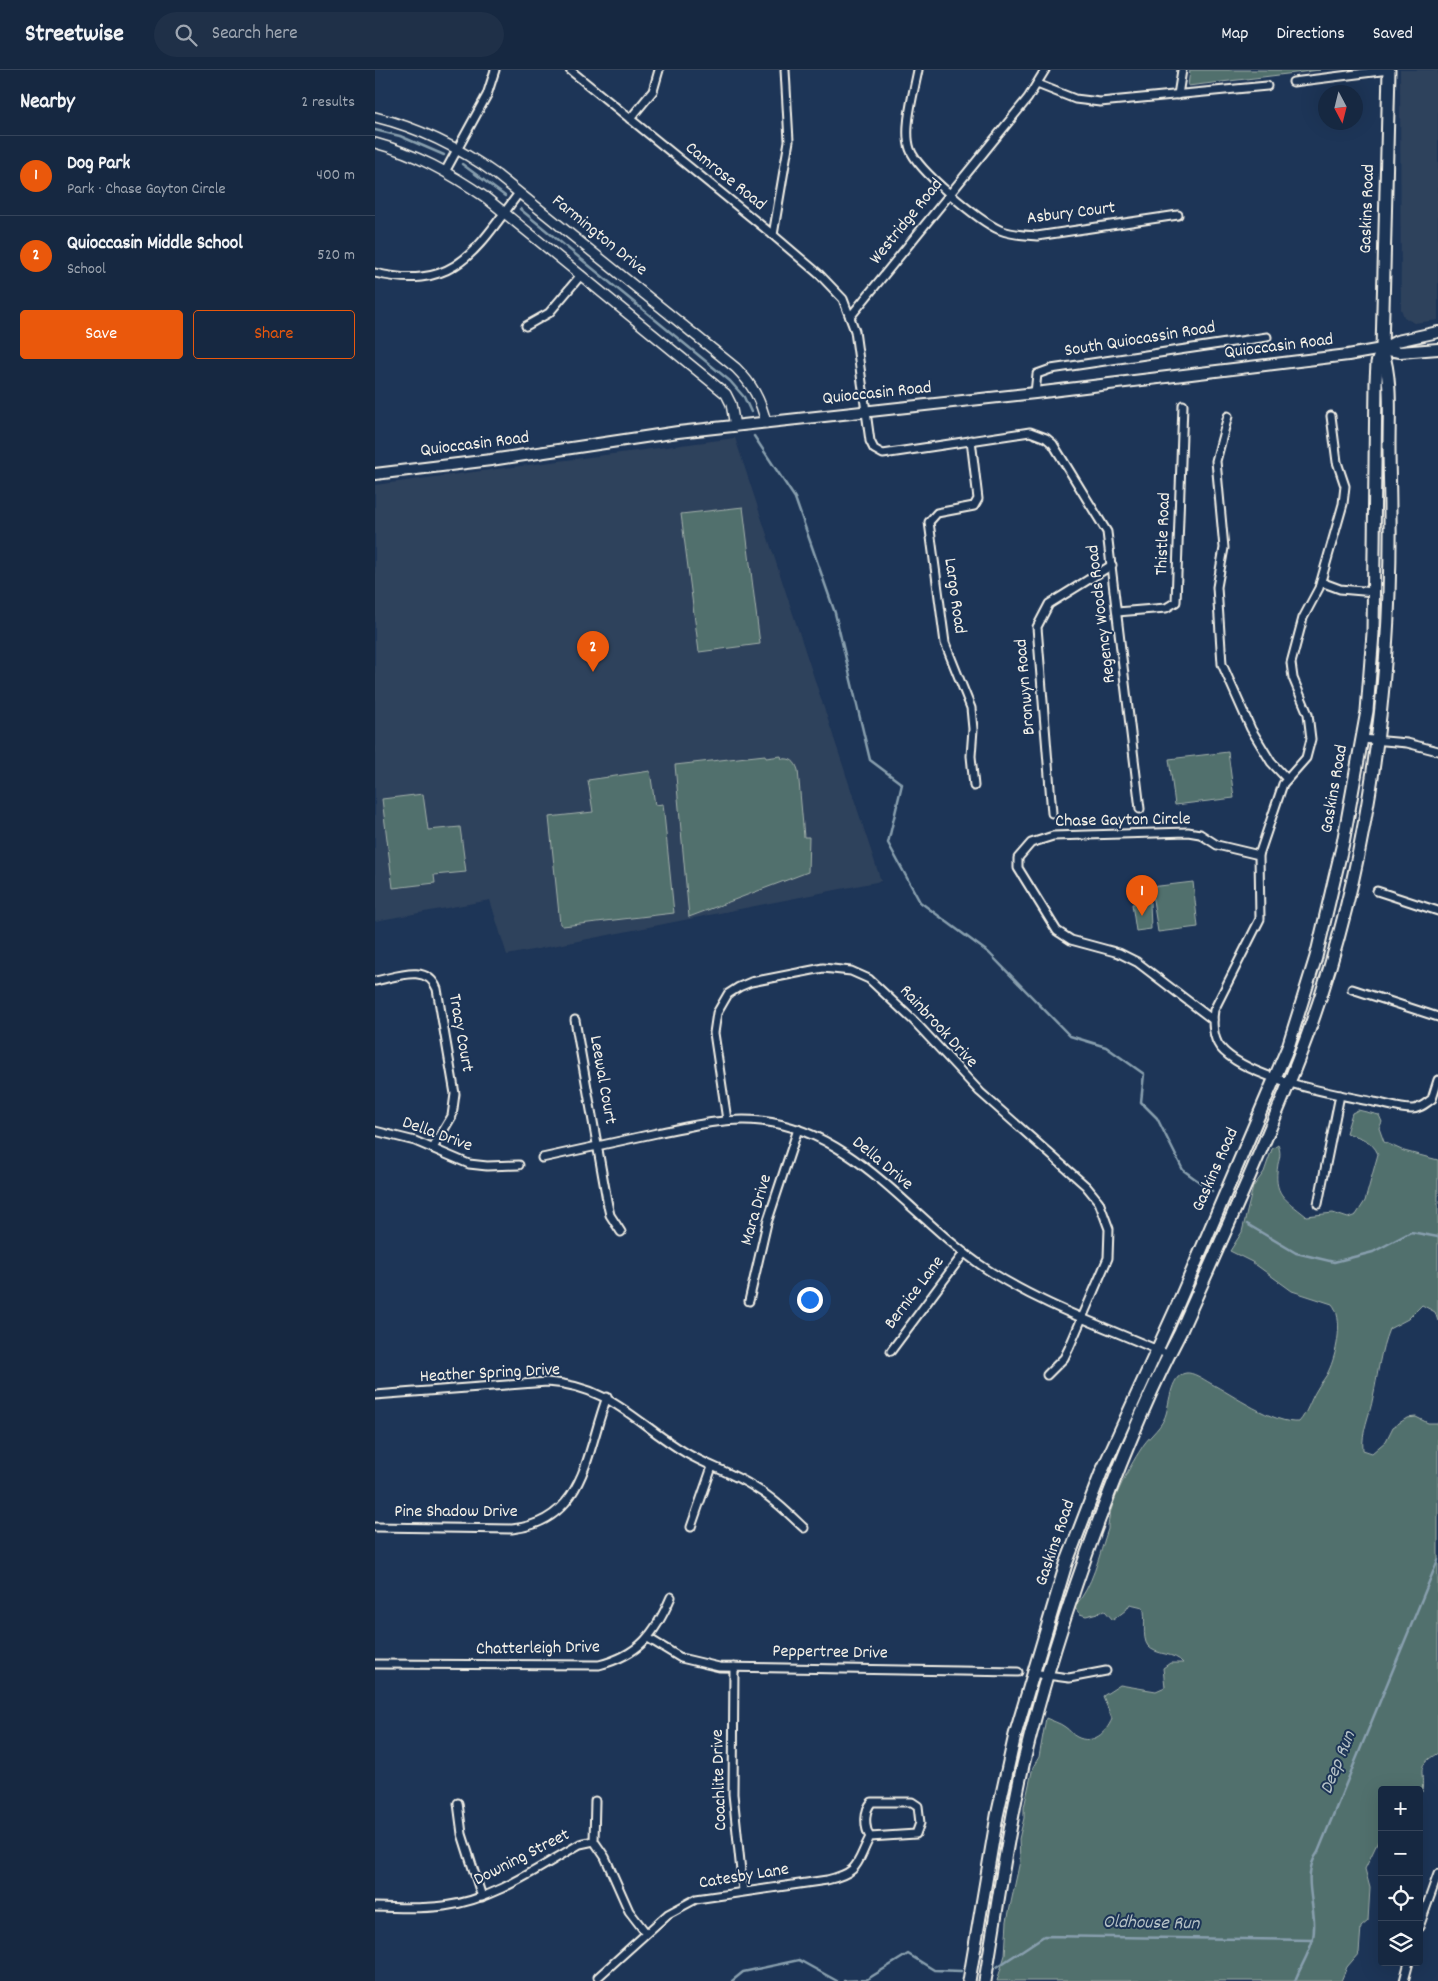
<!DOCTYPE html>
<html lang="en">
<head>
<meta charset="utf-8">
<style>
  body { margin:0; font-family:Dekko,sans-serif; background:#1f3048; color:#f1f3f6 }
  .controls { position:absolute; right:15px; bottom:15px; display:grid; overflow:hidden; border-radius:5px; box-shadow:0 5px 20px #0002 }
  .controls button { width:45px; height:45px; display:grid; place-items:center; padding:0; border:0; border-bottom:1px solid #35445a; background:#162841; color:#f1f3f6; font:25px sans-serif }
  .compass { position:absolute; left:943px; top:15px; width:45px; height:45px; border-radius:50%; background:#162841; box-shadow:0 5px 20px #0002; rotate:173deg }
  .you { position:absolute; left:434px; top:1229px; width:18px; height:18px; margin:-12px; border:4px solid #fff; border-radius:50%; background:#1a73e8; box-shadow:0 0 0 8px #1a73e833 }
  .badge { display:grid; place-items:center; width:32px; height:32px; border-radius:50%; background:#ea580c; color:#fff; font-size:16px; font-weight:700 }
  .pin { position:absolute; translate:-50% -41px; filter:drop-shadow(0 1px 2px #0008) }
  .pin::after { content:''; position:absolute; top:26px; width:18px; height:15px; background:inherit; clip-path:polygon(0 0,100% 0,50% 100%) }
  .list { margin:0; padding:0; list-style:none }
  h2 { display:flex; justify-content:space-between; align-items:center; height:65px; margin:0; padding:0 20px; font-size:21px }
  h2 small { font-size:16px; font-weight:400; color:#9ea6b1 }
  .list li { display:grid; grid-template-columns:32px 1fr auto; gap:15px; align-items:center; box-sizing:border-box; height:80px; padding:0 20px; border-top:1px solid #35445a }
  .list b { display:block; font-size:19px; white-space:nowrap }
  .list p { margin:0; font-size:16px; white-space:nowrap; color:#9ea6b1 }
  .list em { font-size:16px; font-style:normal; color:#9ea6b1 }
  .actions { display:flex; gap:10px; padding:15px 20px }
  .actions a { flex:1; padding:11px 0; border:1px solid #ea580c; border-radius:5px; text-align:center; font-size:18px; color:#ea580c }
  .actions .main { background:#ea580c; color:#fff }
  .icon { flex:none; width:28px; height:28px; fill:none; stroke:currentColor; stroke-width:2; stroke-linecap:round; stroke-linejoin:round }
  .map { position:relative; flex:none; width:1063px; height:1911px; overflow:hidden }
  header { display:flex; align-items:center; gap:30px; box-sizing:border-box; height:70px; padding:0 25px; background:#162841; border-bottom:1px solid #35445a }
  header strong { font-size:24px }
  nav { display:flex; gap:28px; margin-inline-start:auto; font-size:18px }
  .search { width:350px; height:45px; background:#1f3048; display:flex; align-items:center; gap:12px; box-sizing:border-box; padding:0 18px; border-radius:28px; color:#9ea6b1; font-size:19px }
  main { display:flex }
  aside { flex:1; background:#162841 }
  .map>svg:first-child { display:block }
  .built { fill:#2f425c }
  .green { fill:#516f6d; stroke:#a2b0aa }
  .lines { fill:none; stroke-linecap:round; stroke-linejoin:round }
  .stream { stroke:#889fae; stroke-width:2.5 }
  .minor-casing { stroke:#f4f1e8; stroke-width:11 }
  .tertiary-casing { stroke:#f4f1e8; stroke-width:12 }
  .secondary-casing { stroke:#f4f1e8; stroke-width:14 }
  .primary-casing { stroke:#f4f1e8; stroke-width:15 }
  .minor { stroke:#1d3557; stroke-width:7 }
  .tertiary { stroke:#1d3557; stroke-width:9 }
  .secondary { stroke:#1d3557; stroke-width:10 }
  .primary { stroke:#1d3557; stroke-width:11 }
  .labels { text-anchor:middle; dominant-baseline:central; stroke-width:4; stroke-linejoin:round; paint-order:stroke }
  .street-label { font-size:18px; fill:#f4f1e8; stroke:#1d3557 }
  .water-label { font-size:19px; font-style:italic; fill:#b5c1c6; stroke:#1d3557 }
</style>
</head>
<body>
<header>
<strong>Streetwise</strong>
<div class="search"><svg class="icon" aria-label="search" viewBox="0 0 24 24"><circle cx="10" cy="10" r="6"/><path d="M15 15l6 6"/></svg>Search here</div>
<nav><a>Map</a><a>Directions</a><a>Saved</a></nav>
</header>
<main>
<aside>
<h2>Nearby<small>2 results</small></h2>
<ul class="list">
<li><span class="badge">1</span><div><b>Dog Park</b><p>Park · Chase Gayton Circle</p></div><em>400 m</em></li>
<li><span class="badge">2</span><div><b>Quioccasin Middle School</b><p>School</p></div><em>520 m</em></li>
</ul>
<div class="actions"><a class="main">Save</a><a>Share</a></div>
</aside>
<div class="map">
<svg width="1063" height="1911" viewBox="0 0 1063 1911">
  <rect width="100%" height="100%" fill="#1d3557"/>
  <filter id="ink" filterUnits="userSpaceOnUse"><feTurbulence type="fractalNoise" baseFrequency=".02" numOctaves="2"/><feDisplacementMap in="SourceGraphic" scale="10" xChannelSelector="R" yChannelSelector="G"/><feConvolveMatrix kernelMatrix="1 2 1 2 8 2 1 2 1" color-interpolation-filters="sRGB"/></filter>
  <g filter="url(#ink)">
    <g class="built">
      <polygon points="1025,0 1063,0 1063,250 1039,253 1029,247 1026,239"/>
      <polygon points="360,368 506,811 132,885 115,830 0,851 0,415"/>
    </g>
    <g class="green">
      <polygon points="815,0 945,0 813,16"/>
      <polygon points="368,437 385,574 324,582 306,444"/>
      <polygon points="853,682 859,728 800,735 794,689"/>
      <path d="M390,685L391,688L406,686L407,689C416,688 420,691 423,700L429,767H434L433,802L314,847L300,695Z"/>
      <polygon points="275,701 280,735 288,734 299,843 188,856 185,854 174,747 218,742 213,710"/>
      <polygon points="48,724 53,760 85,757 91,802 59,805 60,813 18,818 7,729"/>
      <polygon points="818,812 823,857 783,862 776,817"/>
      <polygon points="775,832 776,859 761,861 757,834"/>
      <path d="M983,1040L1004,1045L1007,1052L1004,1058L1009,1072L1029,1081L1063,1090V1251L1060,1242L1047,1235L1033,1249L1014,1259C1005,1281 1003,1304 998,1327C995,1345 986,1362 988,1380L997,1383L1011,1371L1018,1357L1032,1348L1041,1347L1053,1353H1063V1683C1039,1697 1050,1700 1047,1722L1044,1723V1720H1007V1763L990,1799L995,1818L993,1851L986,1857L984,1883L972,1897L966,1911H622L630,1885L632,1851L645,1791L644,1769L649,1748V1737L658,1697L664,1687L671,1648C677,1651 685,1653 690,1657C695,1660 697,1665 702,1667C718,1675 731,1663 737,1649L728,1626L745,1615L781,1621L790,1617L788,1598L795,1593H808C800,1582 781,1586 773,1576C766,1567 772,1548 768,1537L755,1534L751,1540L738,1550L730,1541L711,1546L705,1544L699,1537C718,1517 724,1485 733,1459C732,1438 754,1397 766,1379C772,1368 784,1360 789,1349C795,1338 794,1305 811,1303C818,1302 828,1309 835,1313C858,1325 898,1354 924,1352C932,1343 935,1331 941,1321C945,1313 952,1307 955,1298C962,1281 969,1248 957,1234L917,1221L877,1192L855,1181L867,1162L878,1117L889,1102L897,1079L903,1075C906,1082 905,1087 903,1094C898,1125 909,1128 931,1146L958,1143L973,1148L981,1145L990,1131L1003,1084C997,1070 984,1067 971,1063L977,1043Z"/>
    </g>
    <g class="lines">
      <g class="stream">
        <polyline points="0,60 25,66 69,85"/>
        <polyline points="87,94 130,126"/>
        <polyline points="145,139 355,311 369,327 376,342"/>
        <polyline points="379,366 420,428 460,543 495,690 527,714 513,773 545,832 614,883 695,966 731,977 769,1004 766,1032 782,1048 808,1100 837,1121"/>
        <polyline points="872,1154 921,1183 959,1192 998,1182 1036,1162 1063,1167"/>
        <polyline points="622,1897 669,1866 938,1870"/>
        <polyline points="357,1911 368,1902 424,1890 462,1911"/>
        <polyline points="469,1911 491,1910 533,1884 559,1900 586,1901"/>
        <path d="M920,1911C925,1897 935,1883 938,1868C944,1839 924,1808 943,1782L1063,1490"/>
      </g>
      <g class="minor-casing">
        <g id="minor">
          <polyline points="195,0 398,165 445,205 468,229 480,261 495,371 499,379 508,384 655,362 671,368 678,374 732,462 765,739"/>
          <path d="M543,0C539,22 528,58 535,79C542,100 604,151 625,160C637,165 649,165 662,166L803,145"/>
          <polyline points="918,12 1014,0"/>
          <polyline points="662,14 700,29 725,32 892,16"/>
          <polyline points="803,25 807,0"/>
          <polyline points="255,49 278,21 284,0"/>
          <polyline points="71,100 112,25 120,0"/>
          <polyline points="398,165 414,71 410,0"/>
          <path d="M0,203C80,222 101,180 144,123"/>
          <polyline points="475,247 653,28 670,0"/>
          <polyline points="151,256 174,243 206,205"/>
          <polyline points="660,323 662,304 676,299 892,267"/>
          <polyline points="853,346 841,391 849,478 842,517 847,594 876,659 896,692 912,709"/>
          <path d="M956,346L962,392L970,416L968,434L944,518L928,548L916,593L918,608L933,644L936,669L931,688L908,714L884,785L885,849L839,940C837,952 838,968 845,977C871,1009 959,1024 999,1032C1011,1034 1024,1039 1037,1039C1045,1039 1051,1033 1057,1029L1063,1010"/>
          <polyline points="596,370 603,429 599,436 562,443 554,452 570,573 596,638 598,659 596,686 599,716"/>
          <polyline points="946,512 965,519 999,522"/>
          <polyline points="742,542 791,538 801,532 808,335"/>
          <polyline points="987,669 1032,673 1063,681"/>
          <polyline points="677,743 662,557 674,534 737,495"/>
          <polyline points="1002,821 1063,841"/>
          <path d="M0,911C21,907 52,893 62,919L80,1024L77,1046L58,1078"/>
          <polyline points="977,919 1063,947"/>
          <polyline points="200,950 233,1136 235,1145 246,1162"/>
          <polyline points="838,950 762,892 744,883 696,870 682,861 643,798 643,788 656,773 678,766 813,762 825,764 842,775 884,785"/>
          <polyline points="352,1050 339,963 342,943 353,924 364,917 376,912 448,898 476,901 494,909 539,951 605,1022 711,1116 724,1132 734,1159 733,1188 694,1278 689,1288 672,1305"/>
          <polyline points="0,1061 40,1071 94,1094 112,1096 144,1095"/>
          <path d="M167,1088C205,1080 244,1071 282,1063C316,1056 351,1047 386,1051C481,1061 538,1151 613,1200C668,1236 734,1258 794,1285"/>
          <polyline points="943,1134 965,1025"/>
          <polyline points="374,1231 392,1153 423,1059"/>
          <polyline points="516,1281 589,1183"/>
          <path d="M0,1325L172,1312C236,1316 260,1353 311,1383C333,1396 358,1403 379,1417C398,1428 413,1443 429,1458"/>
          <path d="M0,1457L137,1459C210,1451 211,1383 232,1327"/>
          <polyline points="316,1457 337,1397"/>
          <polyline points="273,1568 306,1588 344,1597 643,1602"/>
          <path d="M0,1594L224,1595C264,1585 280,1564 296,1527"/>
          <polyline points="359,1597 358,1724 368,1821"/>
          <polyline points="657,1603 694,1608 731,1601"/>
          <polyline points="220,1731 219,1771 230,1787 254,1841 271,1863"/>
          <polyline points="83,1733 87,1764 107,1827"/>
          <path d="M0,1837C23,1838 46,1839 69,1836C119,1830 163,1798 205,1774L219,1771"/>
          <polyline points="1044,1857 1063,1804"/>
          <path d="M223,1907L293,1844L321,1829L452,1810C486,1802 481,1793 495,1767L541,1764L545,1753L543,1736L537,1732H497C489,1740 489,1757 495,1767"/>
          <polyline points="1029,1911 1034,1892"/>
        </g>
      </g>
      <g class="tertiary-casing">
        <g id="tertiary">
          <path d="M0,47C45,58 85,78 122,105L361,298C377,314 386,330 391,353"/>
          <path d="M0,73C41,84 75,103 110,127L351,324L356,334L360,356"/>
        </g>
      </g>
      <g class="secondary-casing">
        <g id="secondary">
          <polyline points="1007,279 1025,282 1063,279"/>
          <polyline points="0,404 116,390 303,362 660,323 973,285 1007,279 1022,271 1063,262"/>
        </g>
      </g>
      <g class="primary-casing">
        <g id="primary">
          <polyline points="594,1911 622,1746 640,1665 691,1494 726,1403 803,1234 913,977 941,887 968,773 992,641 998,563 1001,311 1002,293 1007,279 1014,0"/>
          <path d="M610,1911C622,1839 632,1766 648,1695C668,1612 694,1531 724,1450C748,1386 773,1324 805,1263C845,1173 887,1082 923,990C990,818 1017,627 1015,442C1015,420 1014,397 1014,375C1014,343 1017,310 1007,279"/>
        </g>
      </g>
      <use href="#minor" class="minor"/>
      <use href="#tertiary" class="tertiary"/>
      <use href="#secondary" class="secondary"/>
      <use href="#primary" class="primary"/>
    </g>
  </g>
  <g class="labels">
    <g class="street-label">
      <text transform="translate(350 107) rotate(39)">Camrose Road</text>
      <text transform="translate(993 139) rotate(-88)">Gaskins Road</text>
      <text transform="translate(696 144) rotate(-7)">Asbury Court</text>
      <text transform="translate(532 152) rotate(-51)">Westridge Road</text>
      <text transform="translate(224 166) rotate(39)">Farmington Drive</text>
      <text transform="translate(765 270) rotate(-9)">South Quiocassin Road</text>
      <text transform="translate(904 277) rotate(-7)">Quioccasin Road</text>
      <text transform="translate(502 324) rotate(-6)">Quioccasin Road</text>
      <text transform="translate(100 375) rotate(-7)">Quioccasin Road</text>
      <text transform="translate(789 464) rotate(-88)">Thistle Road</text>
      <text transform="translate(579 526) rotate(82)">Largo Road</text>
      <text transform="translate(727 544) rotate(-97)">Regency Woods Road</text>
      <text transform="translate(651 617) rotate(-95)">Bronwyn Road</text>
      <text transform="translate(960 719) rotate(-80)">Gaskins Road</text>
      <text transform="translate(748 751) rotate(-1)">Chase Gayton Circle</text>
      <text transform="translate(563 957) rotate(47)">Rainbrook Drive</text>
      <text transform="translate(85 963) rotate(80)">Tracy Court</text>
      <text transform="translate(227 1010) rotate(80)">Leewal Court</text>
      <text transform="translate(62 1065) rotate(20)">Della Drive</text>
      <text transform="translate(507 1094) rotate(40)">Della Drive</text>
      <text transform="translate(841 1100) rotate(-66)">Gaskins Road</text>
      <text transform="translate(382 1140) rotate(-74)">Mara Drive</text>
      <text transform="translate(540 1223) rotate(-53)">Bernice Lane</text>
      <text transform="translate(115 1304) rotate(-3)">Heather Spring Drive</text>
      <text x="81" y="1442">Pine Shadow Drive</text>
      <text transform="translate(681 1473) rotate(-71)">Gaskins Road</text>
      <text transform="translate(163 1579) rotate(-1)">Chatterleigh Drive</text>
      <text transform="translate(455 1583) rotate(1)">Peppertree Drive</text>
      <text transform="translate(345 1710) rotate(-92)">Coachlite Drive</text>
      <text transform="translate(147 1788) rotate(-27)">Downing Street</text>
      <text transform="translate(369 1807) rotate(-9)">Catesby Lane</text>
    </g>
    <g class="water-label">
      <text transform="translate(964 1693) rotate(-68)">Deep Run</text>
      <text transform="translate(776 1854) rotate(1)">Oldhouse Run</text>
    </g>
  </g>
</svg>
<div class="controls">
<button>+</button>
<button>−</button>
<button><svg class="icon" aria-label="locate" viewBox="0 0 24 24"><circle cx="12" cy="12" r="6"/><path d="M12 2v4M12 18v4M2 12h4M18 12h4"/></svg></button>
<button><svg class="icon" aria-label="layers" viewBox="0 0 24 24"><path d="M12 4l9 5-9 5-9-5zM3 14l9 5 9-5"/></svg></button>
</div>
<svg class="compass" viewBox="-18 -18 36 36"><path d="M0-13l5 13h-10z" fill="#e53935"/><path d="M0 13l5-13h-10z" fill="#9ea6b1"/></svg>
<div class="you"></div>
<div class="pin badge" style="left:767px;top:846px">1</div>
<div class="pin badge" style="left:218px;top:602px">2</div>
</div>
</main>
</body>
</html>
